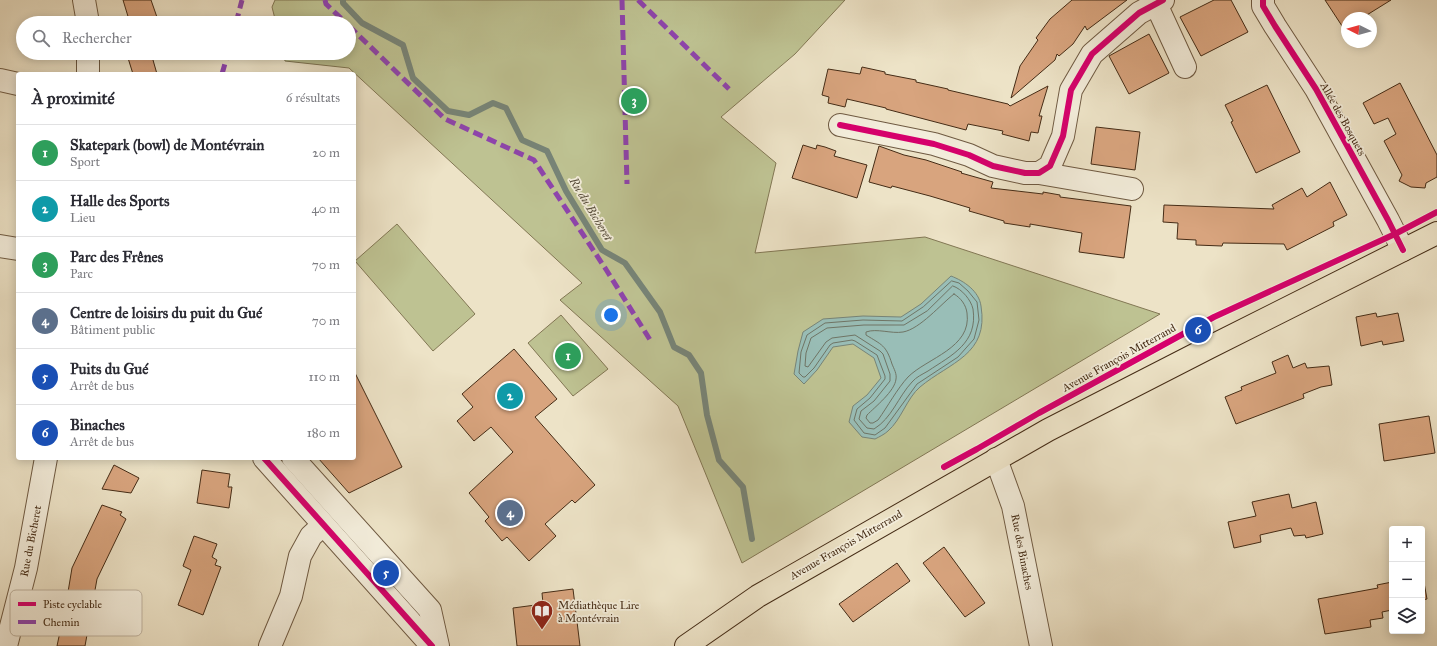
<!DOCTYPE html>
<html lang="fr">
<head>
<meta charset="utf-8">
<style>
  body { margin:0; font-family:"IM FELL Great Primer",serif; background:#f7f7f7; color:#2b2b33 }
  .controls { position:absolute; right:12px; bottom:12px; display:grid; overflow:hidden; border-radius:4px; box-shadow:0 2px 10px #0003 }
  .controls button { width:36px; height:36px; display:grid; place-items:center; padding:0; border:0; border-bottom:1px solid #e1e1e2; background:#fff; color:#2b2b33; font:20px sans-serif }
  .compass { position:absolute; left:1341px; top:12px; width:36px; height:36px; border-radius:50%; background:#fff; box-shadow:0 2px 10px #0003; rotate:276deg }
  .you { position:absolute; left:611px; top:315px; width:14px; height:14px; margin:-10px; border:3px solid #fff; border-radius:50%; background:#1a73e8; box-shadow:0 0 0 6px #1a73e833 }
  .badge { display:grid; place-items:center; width:26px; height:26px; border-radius:50%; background:#1a73e8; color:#fff; font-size:13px; font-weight:700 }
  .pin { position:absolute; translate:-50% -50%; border:2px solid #fff; box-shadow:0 1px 4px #0006 }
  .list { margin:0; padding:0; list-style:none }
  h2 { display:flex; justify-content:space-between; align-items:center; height:52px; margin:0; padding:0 16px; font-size:17px }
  h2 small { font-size:13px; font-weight:400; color:#7c7c81 }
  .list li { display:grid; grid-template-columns:26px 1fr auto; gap:12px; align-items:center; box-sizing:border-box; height:56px; padding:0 16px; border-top:1px solid #e1e1e2 }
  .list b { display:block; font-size:15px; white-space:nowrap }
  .list p { margin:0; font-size:13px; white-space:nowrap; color:#7c7c81 }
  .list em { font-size:13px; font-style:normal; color:#7c7c81 }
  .icon { flex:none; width:22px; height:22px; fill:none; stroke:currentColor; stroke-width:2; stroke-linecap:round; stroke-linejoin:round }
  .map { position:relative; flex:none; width:1437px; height:646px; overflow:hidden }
  .search { position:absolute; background:#fff; box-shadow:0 2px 10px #0003; left:16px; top:16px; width:340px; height:44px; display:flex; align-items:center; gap:10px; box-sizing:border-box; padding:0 14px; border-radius:22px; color:#7c7c81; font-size:15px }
  .panel { position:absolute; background:#fff; box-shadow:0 2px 10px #0003; left:16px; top:72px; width:340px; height:388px; border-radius:4px }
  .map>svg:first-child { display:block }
  .green { fill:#bec292; stroke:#827754 }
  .water { fill:#99beb7; stroke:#778477 }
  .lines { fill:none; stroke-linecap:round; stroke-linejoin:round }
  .shore { stroke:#6f7566; stroke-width:1 }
  .stream { stroke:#778477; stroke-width:6 }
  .building { fill:#d8a47e; stroke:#452c16 }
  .minor-casing { stroke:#6f5a42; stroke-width:24 }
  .major-casing { stroke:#452c16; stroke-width:24 }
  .minor { stroke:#f3eddb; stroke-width:22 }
  .major { stroke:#ede3c7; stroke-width:22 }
  .quiet { stroke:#8e44ad; stroke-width:5; stroke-dasharray:10 5; stroke-linecap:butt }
  .cycleway-casing { stroke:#f3eddb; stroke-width:8 }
  .cycleway { stroke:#d6006c; stroke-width:6 }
  .labels { text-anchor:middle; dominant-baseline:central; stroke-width:3.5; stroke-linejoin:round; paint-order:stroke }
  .street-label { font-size:11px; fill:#452c16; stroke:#f3eddb }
  .poi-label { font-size:11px; fill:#452c16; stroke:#f3eddb; text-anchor:start }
  .water-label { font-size:12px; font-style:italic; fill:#5a503e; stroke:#f3eddb }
  .key { fill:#f3eddb; stroke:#bfb3a0; stroke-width:1 }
  .key-label { font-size:11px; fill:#452c16 }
</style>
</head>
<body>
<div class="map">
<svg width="1437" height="646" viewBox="0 0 1437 646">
  <rect width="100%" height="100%" fill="#ede3c7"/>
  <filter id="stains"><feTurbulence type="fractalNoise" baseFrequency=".005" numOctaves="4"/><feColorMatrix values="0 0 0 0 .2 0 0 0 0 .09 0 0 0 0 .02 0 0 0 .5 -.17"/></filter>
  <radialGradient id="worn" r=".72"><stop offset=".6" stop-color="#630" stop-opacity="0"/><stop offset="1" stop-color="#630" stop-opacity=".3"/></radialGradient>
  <g class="green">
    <polygon points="275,0 845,0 795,54 721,117 776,163 755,253 925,237 1160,314 742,563 678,406 560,300 582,283 349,68 285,61 283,53 349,53 349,23 276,23 272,7"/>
    <polygon points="397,224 475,314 433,351 355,261"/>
    <polygon points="561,315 608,369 573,396 528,343"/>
  </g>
  <path class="water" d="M951,276C964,281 979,291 981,306C989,355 950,362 920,387C907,398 901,420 888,431C885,434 879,437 875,439L862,437L849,422L853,406L867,395L881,378L874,358L853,344L833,347L817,370L804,384L794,374L798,351L803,332L823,319L863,316L901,317L921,304Z"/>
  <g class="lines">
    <g class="shore">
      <polygon points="952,281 959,283 968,291 977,302 979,320 974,339 958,357 917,384 885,428 875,435 864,433 854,420 857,409 870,398 885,379 885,376 877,355 855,341 852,340 833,343 830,345 814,368 805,377 803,377 799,373 801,352 807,335 825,323 863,320 902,321 923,307"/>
      <path d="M953,286C962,289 971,300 973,309C978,343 952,355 928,371C923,374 916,377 912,382C898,397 892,418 874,429L867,428L859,419L861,411L874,401L890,381V374L883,354L880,351L855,335L832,338L826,342L808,367L805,366L806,353L811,338L827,328L864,325H904L927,311Z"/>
      <path d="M954,294C961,298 966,305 967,313C972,348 927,358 908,377C897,389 888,406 878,420L873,423H870L866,418L867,415C875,407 895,391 896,379C897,374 894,369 892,364C886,345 882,345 866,335V332C877,328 891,334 903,332C920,329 941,304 954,294Z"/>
    </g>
    <polyline class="stream" points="343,0 343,3 362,23 403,45 413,78 448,111 469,115 493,103 506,108 522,140 547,151 566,191 602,250 625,263 660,312 674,347 689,355 701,373 707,415 719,460 743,487 752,539"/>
  </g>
  <g class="building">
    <polygon points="123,0 151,0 159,23 130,23"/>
    <polygon points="1072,0 1127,0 1087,30 1085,26 1073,44 1059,56 1057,54 1055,60 1011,98 1020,66 1038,40 1036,38 1050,19"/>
    <polygon points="1214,0 1231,0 1248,32 1201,56 1180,17"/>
    <polygon points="1325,0 1391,0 1362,18 1347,18 1347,27 1344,29"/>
    <polygon points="1149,34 1169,73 1129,94 1109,56"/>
    <polygon points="144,53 151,53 157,74 133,74 128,58"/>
    <polygon points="862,67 885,72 885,74 916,80 916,82 948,89 948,90 1008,104 1010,106 1048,86 1039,116 1042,116 1038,133 1031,132 1029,141 1002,134 1003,131 968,124 966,130 886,109 886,108 847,99 845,107 828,103 829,97 822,95 828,69 860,74"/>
    <polygon points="1400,83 1437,155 1437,177 1426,183 1425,188 1411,187 1399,181 1402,175 1384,141 1396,134 1388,118 1374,124 1363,103"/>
    <polygon points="1267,85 1300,152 1256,173 1231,122 1233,121 1225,105"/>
    <polygon points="1096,127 1140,132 1135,170 1091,164"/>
    <polygon points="803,145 816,149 817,145 825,147 836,151 834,156 867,165 857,198 792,178"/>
    <polygon points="879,146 904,155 926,160 962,172 961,173 993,182 991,188 1043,194 1043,192 1060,195 1060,197 1131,206 1124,258 1079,252 1082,233 1030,224 1030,227 1004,223 1004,221 969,211 970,208 930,196 892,186 891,188 869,182"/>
    <polygon points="1330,182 1347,215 1333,222 1334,226 1287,250 1284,244 1223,243 1222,246 1196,245 1196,240 1177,239 1178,223 1163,222 1164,205 1274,209 1272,205 1302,188 1307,197"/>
    <polygon points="1376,313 1377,317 1398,313 1404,341 1383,345 1382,341 1361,346 1356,317"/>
    <polygon points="514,349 557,399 535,417 595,485 575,503 572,500 545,524 556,536 529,561 507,537 502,541 485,521 489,517 469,493 513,452 491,427 474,441 457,421 473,407 462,394"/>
    <polygon points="1288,355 1293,368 1305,363 1307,368 1329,366 1332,385 1321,387 1303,394 1304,398 1236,424 1225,397 1242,390 1241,387 1276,373 1272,362"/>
    <polygon points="354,371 402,467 349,493 318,458 354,458"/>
    <polygon points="1429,416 1435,453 1384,461 1379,424"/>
    <polygon points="114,465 139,478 131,493 102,489"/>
    <polygon points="202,470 230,474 228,487 232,487 229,508 197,503"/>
    <polygon points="1289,494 1292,508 1316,502 1323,534 1306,538 1305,535 1294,536 1291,528 1260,535 1261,542 1234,548 1228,522 1256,516 1252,502"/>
    <polygon points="102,505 122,512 120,515 126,519 97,579 85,646 57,646 61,627 62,628 72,568"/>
    <polygon points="194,536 217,544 212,557 217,560 215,565 221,567 203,615 178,605 191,570 183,566"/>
    <polygon points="944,547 985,603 965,617 923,563"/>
    <polygon points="897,563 910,581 853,622 839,604"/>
    <polygon points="1422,577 1423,577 1427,599 1422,600"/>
    <polygon points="1392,582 1392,610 1382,612 1383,618 1370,620 1371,627 1325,634 1318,599 1378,588 1377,585"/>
    <polygon points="573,589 580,646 517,646 513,608 543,604 542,593"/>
  </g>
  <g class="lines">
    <g class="minor-casing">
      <g id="minor">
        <polyline points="84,0 88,23"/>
        <polyline points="1263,0 1263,6 1275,26 1316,89 1388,220 1403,250"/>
        <polyline points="1156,4 1185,67"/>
        <polyline points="88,74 88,53"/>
        <polyline points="0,80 18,84"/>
        <polyline points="840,125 934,144 969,155 993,166 1025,173 1039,173 1050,166 1063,136 1071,90 1092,54 1139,13 1163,0"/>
        <polyline points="1039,173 1132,189"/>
        <polyline points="0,246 18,249"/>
        <polyline points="264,458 432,646"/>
        <polyline points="293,458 430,610 438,646"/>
        <polyline points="996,459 1013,506 1041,646"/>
        <polyline points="6,646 26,568 46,458"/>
        <polyline points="270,646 291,596 300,556 311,536 323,525"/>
      </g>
    </g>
    <g class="major-casing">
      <polyline id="major" points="686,646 758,596 1048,430 1210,347 1437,233"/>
    </g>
    <use href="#minor" class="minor"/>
    <use href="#major" class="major"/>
    <g class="quiet">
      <polyline points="325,0 326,4 346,23"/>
      <polyline points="622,0 627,184"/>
      <polyline points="638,0 729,89"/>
      <polyline points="236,23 242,0"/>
      <polyline points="349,26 445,119 534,160 607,271 652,343"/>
      <polyline points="222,74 228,53"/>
    </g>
    <g class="cycleway-casing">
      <g id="cycleway">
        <polyline points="1263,0 1263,6 1275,26 1316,89 1388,220 1403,250"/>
        <polyline points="840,125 934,144 969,155 993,166 1025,173 1039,173 1050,166 1063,136 1071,90 1092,54 1139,13 1163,0"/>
        <polyline points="264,458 432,646"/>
        <polyline points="944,467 977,449 1039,413 1214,317 1395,234 1437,212"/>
      </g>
    </g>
    <use href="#cycleway" class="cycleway"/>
  </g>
  <defs>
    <g id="library-pin" transform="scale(1.15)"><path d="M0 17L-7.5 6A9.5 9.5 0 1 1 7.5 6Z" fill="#8f2418" stroke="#f3eddb"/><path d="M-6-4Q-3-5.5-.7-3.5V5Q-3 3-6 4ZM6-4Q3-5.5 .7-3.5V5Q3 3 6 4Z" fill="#fff"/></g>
  </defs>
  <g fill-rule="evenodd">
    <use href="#library-pin" x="542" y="611"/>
  </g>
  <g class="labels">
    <g class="street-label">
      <text transform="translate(1343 119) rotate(61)">Allée des Bosquets</text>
      <text transform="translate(1119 358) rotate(-29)">Avenue François Mitterrand</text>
      <text transform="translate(31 541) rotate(-79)">Rue du Bicheret</text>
      <text transform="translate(846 545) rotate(-30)">Avenue François Mitterrand</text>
      <text transform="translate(1022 552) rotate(79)">Rue des Binaches</text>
    </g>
    <g class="poi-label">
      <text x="558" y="605">Médiathèque Lire<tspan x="558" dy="13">à Montévrain</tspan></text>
    </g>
    <g class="water-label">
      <text transform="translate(591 209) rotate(59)">Ru du Bicheret</text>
    </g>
  </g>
  <rect x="10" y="590" width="132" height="46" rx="6" class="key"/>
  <rect x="18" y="602" width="18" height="4" fill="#d6006c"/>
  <rect x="18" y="620" width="18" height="4" fill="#8e44ad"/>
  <g class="key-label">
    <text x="43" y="608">Piste cyclable</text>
    <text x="43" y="626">Chemin</text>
  </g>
  <rect width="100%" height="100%" filter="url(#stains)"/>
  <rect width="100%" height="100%" fill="url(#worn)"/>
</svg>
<div class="controls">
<button>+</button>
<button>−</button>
<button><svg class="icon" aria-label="layers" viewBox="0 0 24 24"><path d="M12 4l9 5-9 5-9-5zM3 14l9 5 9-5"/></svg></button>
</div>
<svg class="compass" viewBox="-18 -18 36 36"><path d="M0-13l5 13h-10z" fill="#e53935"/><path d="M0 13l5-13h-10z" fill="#7c7c81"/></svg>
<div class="you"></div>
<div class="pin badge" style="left:568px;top:356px;background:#2e9e5b">1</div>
<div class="pin badge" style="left:510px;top:396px;background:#0f9aa8">2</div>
<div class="pin badge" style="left:634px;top:101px;background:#2e9e5b">3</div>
<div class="pin badge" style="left:510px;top:513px;background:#5c6f8a">4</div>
<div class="pin badge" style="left:386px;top:573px;background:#1a4fb4">5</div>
<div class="pin badge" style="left:1198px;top:330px;background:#1a4fb4">6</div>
<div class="search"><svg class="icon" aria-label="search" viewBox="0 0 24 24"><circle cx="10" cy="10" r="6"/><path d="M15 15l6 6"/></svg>Rechercher</div>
<section class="panel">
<h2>À proximité<small>6 résultats</small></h2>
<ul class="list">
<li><span class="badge" style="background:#2e9e5b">1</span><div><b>Skatepark (bowl) de Montévrain</b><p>Sport</p></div><em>20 m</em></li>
<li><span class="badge" style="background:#0f9aa8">2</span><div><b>Halle des Sports</b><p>Lieu</p></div><em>40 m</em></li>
<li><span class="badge" style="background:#2e9e5b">3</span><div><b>Parc des Frênes</b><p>Parc</p></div><em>70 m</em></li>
<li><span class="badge" style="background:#5c6f8a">4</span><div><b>Centre de loisirs du puit du Gué</b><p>Bâtiment public</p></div><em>70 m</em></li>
<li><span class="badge" style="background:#1a4fb4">5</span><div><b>Puits du Gué</b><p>Arrêt de bus</p></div><em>110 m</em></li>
<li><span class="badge" style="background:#1a4fb4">6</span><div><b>Binaches</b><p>Arrêt de bus</p></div><em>180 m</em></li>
</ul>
</section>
</div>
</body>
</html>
